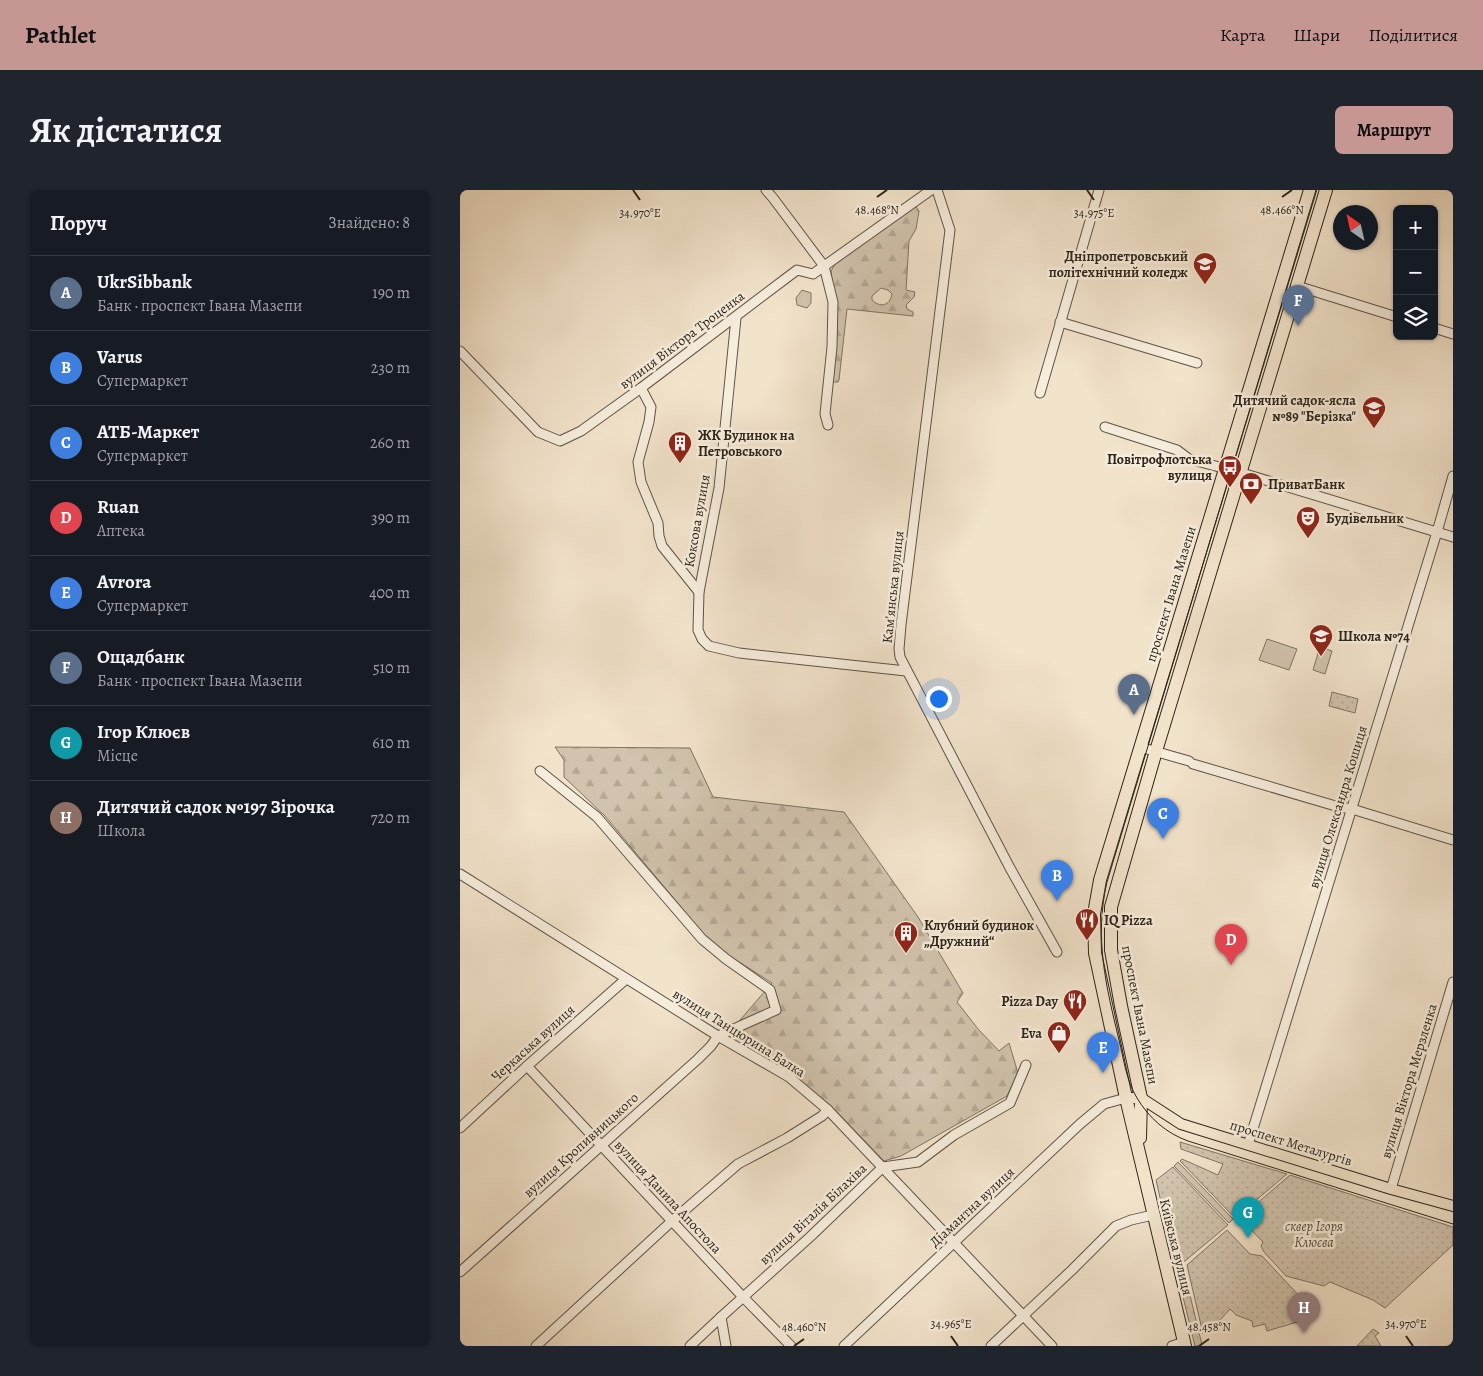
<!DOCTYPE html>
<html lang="uk">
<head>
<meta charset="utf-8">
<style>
  body { margin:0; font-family:Alegreya,serif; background:#20242c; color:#f1f3f6 }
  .controls { position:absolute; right:15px; top:15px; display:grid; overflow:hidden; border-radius:8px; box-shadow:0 1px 4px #0004 }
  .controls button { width:45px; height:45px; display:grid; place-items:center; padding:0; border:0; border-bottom:1px solid #363941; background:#171b24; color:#f1f3f6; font:25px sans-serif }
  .compass { position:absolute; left:873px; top:15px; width:45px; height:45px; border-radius:50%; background:#171b24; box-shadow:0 1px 4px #0004; rotate:326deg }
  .you { position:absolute; left:478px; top:508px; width:18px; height:18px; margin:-12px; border:4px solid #fff; border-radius:50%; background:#1a73e8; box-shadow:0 0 0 8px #1a73e833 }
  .badge { display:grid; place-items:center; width:32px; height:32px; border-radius:50%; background:#c59692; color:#fff; font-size:16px; font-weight:700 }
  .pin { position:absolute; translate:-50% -41px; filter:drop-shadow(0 1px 2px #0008) }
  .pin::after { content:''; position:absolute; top:26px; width:18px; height:15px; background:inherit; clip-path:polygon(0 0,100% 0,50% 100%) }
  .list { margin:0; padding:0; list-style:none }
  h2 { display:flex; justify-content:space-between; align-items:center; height:65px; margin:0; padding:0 20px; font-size:21px }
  h2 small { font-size:16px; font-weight:400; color:#9ea1a6 }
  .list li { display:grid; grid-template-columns:32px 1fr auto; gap:15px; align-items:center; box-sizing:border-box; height:75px; padding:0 20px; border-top:1px solid #363941 }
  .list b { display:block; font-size:19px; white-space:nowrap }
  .list p { margin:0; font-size:16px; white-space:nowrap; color:#9ea1a6 }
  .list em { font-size:16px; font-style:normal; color:#9ea1a6 }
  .icon { flex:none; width:28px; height:28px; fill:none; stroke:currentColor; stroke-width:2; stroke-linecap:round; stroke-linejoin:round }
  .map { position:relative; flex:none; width:993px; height:1156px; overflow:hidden; border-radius:8px }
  header { display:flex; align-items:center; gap:30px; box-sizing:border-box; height:70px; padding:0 25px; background:#c59692; color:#111 }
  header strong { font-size:24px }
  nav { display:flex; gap:28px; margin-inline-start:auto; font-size:18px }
  .intro { display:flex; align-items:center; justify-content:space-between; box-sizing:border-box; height:120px; padding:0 30px }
  h1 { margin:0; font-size:35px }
  .button { padding:12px 22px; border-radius:8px; background:#c59692; color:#111; font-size:18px; font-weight:700 }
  main { display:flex; gap:30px; padding:0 30px }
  aside { flex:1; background:#171b24; border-radius:8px; box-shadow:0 1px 4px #0004 }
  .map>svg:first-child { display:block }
  .grass { fill:#d1c3ad; stroke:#7f7463 }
  .forest { fill:url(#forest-firs); stroke:#7f7463; fill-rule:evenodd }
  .park { fill:url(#park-dots); stroke:#7f7463 }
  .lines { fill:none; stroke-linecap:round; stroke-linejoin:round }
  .minor-casing { stroke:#5e5446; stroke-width:11 }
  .major-casing { stroke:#2d2419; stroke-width:12 }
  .highway-casing { stroke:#2d2419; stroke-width:14 }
  .minor { stroke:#f7eddd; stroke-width:9 }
  .major { stroke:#f2e3cb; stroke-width:10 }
  .highway { stroke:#f2e3cb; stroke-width:12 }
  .tram { stroke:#2d2419; stroke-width:1 }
  .ticks { fill:none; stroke:#2d2419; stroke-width:2 }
  .labels { text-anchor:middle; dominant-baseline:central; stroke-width:5; stroke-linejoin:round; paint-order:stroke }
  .poi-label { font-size:14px; font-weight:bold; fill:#2d2419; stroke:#f7eddd; text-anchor:start }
  .street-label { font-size:14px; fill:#2d2419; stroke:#f7eddd }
  .park-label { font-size:14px; font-style:italic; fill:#564c3e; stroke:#f7eddd }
  .ticks-label { font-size:12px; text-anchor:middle; fill:#2d2419; stroke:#f7eddd; stroke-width:5; stroke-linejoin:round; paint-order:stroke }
</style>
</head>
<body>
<header>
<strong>Pathlet</strong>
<nav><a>Карта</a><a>Шари</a><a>Поділитися</a></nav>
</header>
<div class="intro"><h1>Як дістатися</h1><a class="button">Маршрут</a></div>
<main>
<aside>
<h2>Поруч<small>Знайдено: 8</small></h2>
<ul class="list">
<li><span class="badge" style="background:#5c6f8a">A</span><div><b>UkrSibbank</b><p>Банк · проспект Івана Мазепи</p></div><em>190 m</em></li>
<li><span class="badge" style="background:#3f7fe0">B</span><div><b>Varus</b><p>Супермаркет</p></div><em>230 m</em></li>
<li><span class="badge" style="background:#3f7fe0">C</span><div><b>АТБ-Маркет</b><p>Супермаркет</p></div><em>260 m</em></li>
<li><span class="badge" style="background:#e0444e">D</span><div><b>Ruan</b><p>Аптека</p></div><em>390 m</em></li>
<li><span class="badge" style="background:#3f7fe0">E</span><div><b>Avrora</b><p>Супермаркет</p></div><em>400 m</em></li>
<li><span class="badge" style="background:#5c6f8a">F</span><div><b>Ощадбанк</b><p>Банк · проспект Івана Мазепи</p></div><em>510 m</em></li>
<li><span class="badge" style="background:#0f9aa8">G</span><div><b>Ігор Клюєв</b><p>Місце</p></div><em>610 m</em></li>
<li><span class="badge" style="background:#8d6e63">H</span><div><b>Дитячий садок №197 Зірочка</b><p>Школа</p></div><em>720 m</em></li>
</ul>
</aside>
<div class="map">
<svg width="993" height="1156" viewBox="0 0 993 1156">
  <defs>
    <pattern id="forest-firs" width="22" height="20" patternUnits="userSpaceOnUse" patternTransform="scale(1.25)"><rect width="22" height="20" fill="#d1c3ad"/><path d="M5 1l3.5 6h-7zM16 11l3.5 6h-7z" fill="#b4a794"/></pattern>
    <pattern id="park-dots" width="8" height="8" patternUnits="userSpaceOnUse" patternTransform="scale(1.25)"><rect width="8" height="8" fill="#d1c3ad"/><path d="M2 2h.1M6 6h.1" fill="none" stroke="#b4a794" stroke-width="1.8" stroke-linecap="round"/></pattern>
  </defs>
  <rect width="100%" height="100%" fill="#f2e3cb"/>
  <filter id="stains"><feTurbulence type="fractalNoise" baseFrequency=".004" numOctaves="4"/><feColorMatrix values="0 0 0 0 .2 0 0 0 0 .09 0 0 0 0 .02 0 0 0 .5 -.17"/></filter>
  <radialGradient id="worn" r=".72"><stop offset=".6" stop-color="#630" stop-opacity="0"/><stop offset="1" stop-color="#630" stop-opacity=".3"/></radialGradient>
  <g class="grass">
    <polygon points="342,100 351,103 351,113 347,118 337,115 336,108"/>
    <polygon points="807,449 837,459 829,480 799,470"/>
    <polygon points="860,457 872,461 865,484 853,480"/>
    <polygon points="718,972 773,1029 769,1033 714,976"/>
  </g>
  <g class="forest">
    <path d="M452,17H456L459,21L456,39L449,51L446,100L455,102L454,107L446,115L447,119L453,122V126L387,119L379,190L378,192H372L374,106L371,81L375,74ZM421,98L428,100L432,104C430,116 420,118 412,110V106Z"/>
    <polygon points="95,557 230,558 253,607 384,622 458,727 503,803 497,812 518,839 539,861 549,853 558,883 547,906 441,966 424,971 371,916 332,884 268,844 312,793 265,763 247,748 145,626 104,587 104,570"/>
  </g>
  <g class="park">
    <polygon points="872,502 898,509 895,523 869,516"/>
    <polygon points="720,952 827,984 775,1028 720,971 722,969 758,985 763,974 721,959"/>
    <polygon points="713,977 768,1035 725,1071 715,1074 696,990"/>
    <polygon points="830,985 993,1037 993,1055 925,1118 913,1110 870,1092 864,1096 826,1086 804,1062 801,1056 803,1052 780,1028"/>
    <polygon points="767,1040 790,1064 802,1066 858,1126 807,1141 805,1134 793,1137 792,1131 776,1125 770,1119 761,1129 743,1144 727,1075"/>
    <polygon points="723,1076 742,1155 735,1156 716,1078"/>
    <polygon points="913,1139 919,1143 915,1146 921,1156 897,1156"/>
  </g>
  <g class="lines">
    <g class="minor-casing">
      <g id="minor">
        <polyline points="306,0 313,8 364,76 373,112 372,157 365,224 368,235"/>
        <polyline points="477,0 490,40 441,435 439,459 440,467 550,678 597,762"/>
        <polyline points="837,96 937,127"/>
        <polyline points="276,128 259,298 239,402 238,440 242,449 249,456 279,463 446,481"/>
        <polyline points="600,132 737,173"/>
        <polyline points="974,138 993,144"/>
        <polyline points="0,161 78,242 100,251 121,241 181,198 337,80 353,84 471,0"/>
        <polyline points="181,198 191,217 189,232 178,272 181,292 198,333 199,346 202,356 239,402"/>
        <polyline points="580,203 639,0"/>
        <polyline points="645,237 717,260 729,269 782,283 993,347"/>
        <polyline points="680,557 729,571"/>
        <polyline points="733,574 879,617 892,619 993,650"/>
        <polyline points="0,684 258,846 329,887 368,920 592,1156"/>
        <polyline points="67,876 283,1107 331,1156"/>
        <polyline points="0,938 67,876 166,789"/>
        <polyline points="788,955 977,342 993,286"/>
        <polyline points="931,999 993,792"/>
        <polyline points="0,1082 238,869 251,856 258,846 316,820 310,800 266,769 242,749 137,627 80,581"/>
        <polyline points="261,1127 266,1156"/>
        <polyline points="76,1156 212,1031 278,974 327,948 362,926 368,920"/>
        <polyline points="230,1156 261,1127 350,1047 423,977 458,972 494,945 550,913 566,875"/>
        <polyline points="384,1156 620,934 644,914 666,908"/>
        <polyline points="531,1156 612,1080 656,1036 671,1030 693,1025"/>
        <polyline points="712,1156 724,1152"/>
      </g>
    </g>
    <g class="major-casing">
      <polyline id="major" points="666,908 681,908 721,934 931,999 993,1016"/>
    </g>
    <g class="highway-casing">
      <g id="highway">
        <polyline points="680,948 681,908 661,816 651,760 651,717 696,561 866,0"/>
        <polyline points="725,1156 666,908 635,763 634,724 640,690 850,0"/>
      </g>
    </g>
    <use href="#minor" class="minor"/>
    <use href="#major" class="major"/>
    <use href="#highway" class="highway"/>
    <path class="tram" d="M856,0L647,692C634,748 646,796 659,850C664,870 666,890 677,908C689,928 706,943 728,951L993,1034"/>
  </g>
  <path class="ticks" d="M173,0L180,10M627,0L634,10M417,7L427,0M822,7L832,0M491,1146L498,1156M946,1146L953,1156M334,1156L344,1149M739,1156L749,1149"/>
  <defs>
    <g id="university-pin" transform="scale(1.25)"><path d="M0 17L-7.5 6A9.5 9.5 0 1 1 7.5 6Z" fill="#8f2418" stroke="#f7eddd"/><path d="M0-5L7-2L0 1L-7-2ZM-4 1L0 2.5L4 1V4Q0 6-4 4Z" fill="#fff"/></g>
    <g id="school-pin" transform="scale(1.25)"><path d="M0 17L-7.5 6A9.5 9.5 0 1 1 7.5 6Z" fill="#8f2418" stroke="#f7eddd"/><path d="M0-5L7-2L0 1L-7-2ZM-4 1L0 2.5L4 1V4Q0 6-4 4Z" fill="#fff"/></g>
    <g id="building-pin" transform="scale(1.25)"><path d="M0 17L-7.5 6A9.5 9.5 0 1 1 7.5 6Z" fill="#8f2418" stroke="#f7eddd"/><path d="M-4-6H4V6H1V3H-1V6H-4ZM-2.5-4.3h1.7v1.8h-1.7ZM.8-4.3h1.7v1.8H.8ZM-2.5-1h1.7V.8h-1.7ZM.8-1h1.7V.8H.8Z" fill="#fff"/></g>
    <g id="bus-pin" transform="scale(1.25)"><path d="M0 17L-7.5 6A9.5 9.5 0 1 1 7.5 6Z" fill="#8f2418" stroke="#f7eddd"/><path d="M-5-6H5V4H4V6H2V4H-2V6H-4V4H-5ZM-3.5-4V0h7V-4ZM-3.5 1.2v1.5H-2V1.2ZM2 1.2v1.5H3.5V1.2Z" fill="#fff"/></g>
    <g id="bank-pin" transform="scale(1.25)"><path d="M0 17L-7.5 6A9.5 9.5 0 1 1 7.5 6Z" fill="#8f2418" stroke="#f7eddd"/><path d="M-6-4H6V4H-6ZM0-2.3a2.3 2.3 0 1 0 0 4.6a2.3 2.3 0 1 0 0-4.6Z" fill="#fff"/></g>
    <g id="theatre-pin" transform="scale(1.25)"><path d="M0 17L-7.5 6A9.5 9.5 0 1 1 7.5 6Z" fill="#8f2418" stroke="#f7eddd"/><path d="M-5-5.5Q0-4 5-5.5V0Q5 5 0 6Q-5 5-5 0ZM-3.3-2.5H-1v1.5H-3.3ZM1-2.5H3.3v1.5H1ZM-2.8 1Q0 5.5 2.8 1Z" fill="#fff"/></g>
    <g id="restaurant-pin" transform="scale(1.25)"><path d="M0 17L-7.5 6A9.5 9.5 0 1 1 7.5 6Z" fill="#8f2418" stroke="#f7eddd"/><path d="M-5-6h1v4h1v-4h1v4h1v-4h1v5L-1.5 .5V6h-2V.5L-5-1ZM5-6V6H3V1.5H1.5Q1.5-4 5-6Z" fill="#fff"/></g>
    <g id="shop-pin" transform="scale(1.25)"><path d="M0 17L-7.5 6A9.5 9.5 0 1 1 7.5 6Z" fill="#8f2418" stroke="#f7eddd"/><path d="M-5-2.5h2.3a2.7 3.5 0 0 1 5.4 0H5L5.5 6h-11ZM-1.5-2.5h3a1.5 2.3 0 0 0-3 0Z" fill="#fff"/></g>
  </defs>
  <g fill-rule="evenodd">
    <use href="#university-pin" x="745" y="74"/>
    <use href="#school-pin" x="914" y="218"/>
    <use href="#building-pin" x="220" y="253"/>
    <use href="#bus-pin" x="770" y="277"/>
    <use href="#bank-pin" x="791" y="294"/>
    <use href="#theatre-pin" x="848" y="328"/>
    <use href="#school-pin" x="861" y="446"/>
    <use href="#restaurant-pin" x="627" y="730"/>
    <use href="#building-pin" x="446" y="743"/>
    <use href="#restaurant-pin" x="615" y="811"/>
    <use href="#shop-pin" x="599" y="843"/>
  </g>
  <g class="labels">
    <g class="poi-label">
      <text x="728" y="66" text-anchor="end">Дніпропетровський<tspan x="728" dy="16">політехнічний коледж</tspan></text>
      <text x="896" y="210" text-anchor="end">Дитячий садок-ясла<tspan x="896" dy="16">№89 "Берізка"</tspan></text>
      <text x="238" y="245">ЖК Будинок на<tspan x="238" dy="16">Петровського</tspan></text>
      <text x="752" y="269" text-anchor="end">Повітрофлотська<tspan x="752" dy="16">вулиця</tspan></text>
      <text x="808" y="294">ПриватБанк</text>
      <text x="866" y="328">Будівельник</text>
      <text x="878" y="446">Школа №74</text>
      <text x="644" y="730">IQ Pizza</text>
      <text x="464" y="735">Клубний будинок<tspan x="464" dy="16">„Дружний“</tspan></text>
      <text x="598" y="811" text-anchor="end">Pizza Day</text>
      <text x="582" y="843" text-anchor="end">Eva</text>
    </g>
    <g class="street-label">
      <text transform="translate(222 150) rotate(-37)">вулиця Віктора Троценка</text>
      <text transform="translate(237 331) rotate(-80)">Коксова вулиця</text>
      <text transform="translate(433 397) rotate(-84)">Камʼянська вулиця</text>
      <text transform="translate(711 404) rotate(-73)">проспект Івана Мазепи</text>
      <text transform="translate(878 617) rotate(-73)">вулиця Олександра Кошиця</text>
      <text transform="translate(680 825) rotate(79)">проспект Івана Мазепи</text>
      <text transform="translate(279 843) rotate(32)">вулиця Танцюрина Балка</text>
      <text transform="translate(73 853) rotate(-42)">Черкаська вулиця</text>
      <text transform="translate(949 891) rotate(-73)">вулиця Віктора Мерзленка</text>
      <text transform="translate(831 953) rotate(17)">проспект Металургів</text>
      <text transform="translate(121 955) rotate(-42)">вулиця Кропивницького</text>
      <text transform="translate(208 1007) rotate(47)">вулиця Данила Апостола</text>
      <text transform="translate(512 1017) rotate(-43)">Діамантна вулиця</text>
      <text transform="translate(353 1024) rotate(-43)">вулиця Віталія Білахіва</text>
      <text transform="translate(716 1057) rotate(76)">Київська вулиця</text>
    </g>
    <g class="park-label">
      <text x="854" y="1036">сквер Ігоря<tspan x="854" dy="16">Клюєва</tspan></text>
    </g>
  </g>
  <g class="ticks-label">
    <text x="417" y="24">48.468°N</text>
    <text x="822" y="24">48.466°N</text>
    <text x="180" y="27">34.970°E</text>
    <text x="634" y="27">34.975°E</text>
    <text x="491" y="1138">34.965°E</text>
    <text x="946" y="1138">34.970°E</text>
    <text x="344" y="1141">48.460°N</text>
    <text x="749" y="1141">48.458°N</text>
  </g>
  <rect width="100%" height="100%" filter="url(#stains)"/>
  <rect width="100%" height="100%" fill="url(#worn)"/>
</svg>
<div class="controls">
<button>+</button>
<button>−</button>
<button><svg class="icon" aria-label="layers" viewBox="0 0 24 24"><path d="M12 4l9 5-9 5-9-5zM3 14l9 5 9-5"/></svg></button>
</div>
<svg class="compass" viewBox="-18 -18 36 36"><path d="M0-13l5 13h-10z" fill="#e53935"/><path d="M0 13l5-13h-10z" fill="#9ea1a6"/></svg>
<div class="you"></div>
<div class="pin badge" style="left:674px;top:525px;background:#5c6f8a">A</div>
<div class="pin badge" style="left:597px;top:711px;background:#3f7fe0">B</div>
<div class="pin badge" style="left:703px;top:649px;background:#3f7fe0">C</div>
<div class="pin badge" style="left:771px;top:775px;background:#e0444e">D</div>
<div class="pin badge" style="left:643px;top:883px;background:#3f7fe0">E</div>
<div class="pin badge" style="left:838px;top:136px;background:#5c6f8a">F</div>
<div class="pin badge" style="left:788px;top:1048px;background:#0f9aa8">G</div>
<div class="pin badge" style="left:844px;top:1143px;background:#8d6e63">H</div>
</div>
</main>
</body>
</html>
